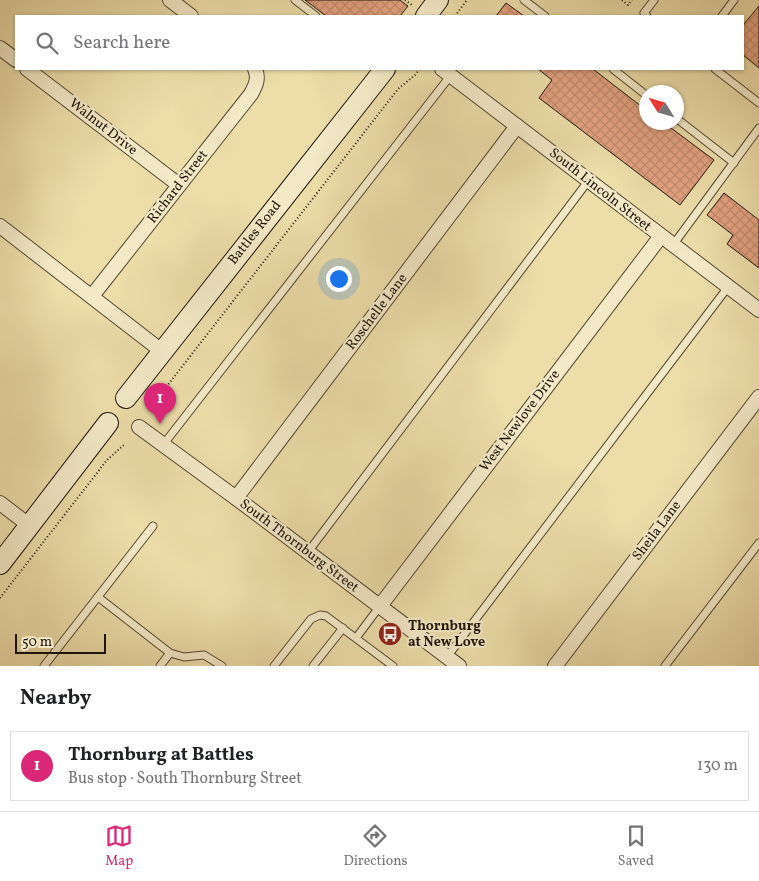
<!DOCTYPE html>
<html lang="en">
<head>
<meta charset="utf-8">
<style>
  body { margin:0; font-family:Vollkorn,serif; background:#f2f2f2; color:#202124 }
  .compass { position:absolute; left:639px; top:85px; width:45px; height:45px; border-radius:50%; background:#fff; box-shadow:0 1px 4px #0004; rotate:307deg }
  .scale { position:absolute; left:15px; bottom:12px; width:91px; box-sizing:border-box; padding-left:5px; border:2px solid #1e160c; border-top:0; font-size:14px; line-height:18px; white-space:nowrap; color:#1e160c; -webkit-text-stroke:4px #f3e9c7; paint-order:stroke }
  .you { position:absolute; left:338px; top:278px; width:18px; height:18px; margin:-12px; border:4px solid #fff; border-radius:50%; background:#1a73e8; box-shadow:0 0 0 8px #1a73e833 }
  .badge { display:grid; place-items:center; width:32px; height:32px; border-radius:50%; background:#db2777; color:#fff; font-size:16px; font-weight:700 }
  .pin { position:absolute; translate:-50% -41px; filter:drop-shadow(0 1px 2px #0008) }
  .pin::after { content:''; position:absolute; top:26px; width:18px; height:15px; background:inherit; clip-path:polygon(0 0,100% 0,50% 100%) }
  .list { margin:0; padding:0; list-style:none }
  h2 { display:flex; justify-content:space-between; align-items:center; height:65px; margin:0; padding:0 20px; font-size:21px }
  h2 small { font-size:16px; font-weight:400; color:#757577 }
  .list li { display:grid; grid-template-columns:32px 1fr auto; gap:15px; align-items:center; box-sizing:border-box; height:70px; margin:0 10px 10px; padding:0 10px; border:1px solid #e0e0e0; border-radius:0px }
  .list b { display:block; font-size:19px; white-space:nowrap }
  .list p { margin:0; font-size:16px; white-space:nowrap; color:#757577 }
  .list em { font-size:16px; font-style:normal; color:#757577 }
  .icon { flex:none; width:28px; height:28px; fill:none; stroke:currentColor; stroke-width:2; stroke-linecap:round; stroke-linejoin:round }
  .map { position:relative; flex:none; width:759px; height:666px; overflow:hidden }
  .search { position:absolute; background:#fff; box-shadow:0 1px 4px #0004; left:15px; right:15px; top:15px; height:55px; display:flex; align-items:center; gap:12px; box-sizing:border-box; padding:0 18px; border-radius:0px; color:#757577; font-size:19px }
  .sheet { height:145px; background:#fff }
  nav { display:flex; justify-content:space-around; align-items:center; box-sizing:border-box; height:70px; border-top:1px solid #e0e0e0; background:#fff; font-size:14px; color:#757577 }
  nav a { display:grid; justify-items:center; gap:2px }
  nav .on { color:#db2777 }
  .map>svg:first-child { display:block }
  .building { fill:url(#building-cross-hatch); stroke:#1e160c }
  .lines { fill:none; stroke-linecap:round; stroke-linejoin:round }
  .lane-casing { stroke:#524833; stroke-width:9 }
  .street-casing { stroke:#524833; stroke-width:16 }
  .secondary-casing { stroke:#1e160c; stroke-width:22 }
  .path { stroke:#1e160c; stroke-width:2; stroke-dasharray:1 2.5; stroke-linecap:butt }
  .lane { stroke:#f3e9c7; stroke-width:7 }
  .street { stroke:#f3e9c7; stroke-width:14 }
  .secondary { stroke:#f3e9c7; stroke-width:20 }
  .labels { text-anchor:middle; dominant-baseline:central; stroke-width:4.5; stroke-linejoin:round; paint-order:stroke }
  .street-label { font-size:14px; fill:#1e160c; stroke:#f3e9c7 }
  .poi-label { font-size:14px; font-weight:bold; fill:#1e160c; stroke:#f3e9c7; text-anchor:start }
</style>
</head>
<body>
<div class="map">
<svg width="759" height="666" viewBox="0 0 759 666">
  <defs>
    <pattern id="building-cross-hatch" width="8" height="8" patternUnits="userSpaceOnUse" patternTransform="scale(1.25)"><rect width="8" height="8" fill="#e2a17f"/><path d="M0 0l8 8M0 8l8-8" fill="none" stroke="#c18a6d"/></pattern>
  </defs>
  <rect width="100%" height="100%" fill="#ecdda9"/>
  <filter id="stains"><feTurbulence type="fractalNoise" baseFrequency=".004" numOctaves="4"/><feColorMatrix values="0 0 0 0 .2 0 0 0 0 .09 0 0 0 0 .02 0 0 0 .5 -.17"/></filter>
  <radialGradient id="worn" r=".72"><stop offset=".6" stop-color="#630" stop-opacity="0"/><stop offset="1" stop-color="#630" stop-opacity=".3"/></radialGradient>
  <g class="building">
    <polygon points="305,0 400,0 408,6 400,16 326,16"/>
    <polygon points="506,3 524,16 496,16"/>
    <polygon points="759,6 759,68 743,55 743,25"/>
    <polygon points="538,69 593,69 646,110 646,122 663,122 714,160 680,205 539,98 552,80"/>
    <polygon points="724,193 759,220 759,268 727,244 733,235 707,215"/>
  </g>
  <g class="lines">
    <g class="lane-casing">
      <g id="lane">
        <polyline points="295,0 316,16"/>
        <polyline points="524,0 545,16"/>
        <polyline points="647,16 644,13 654,0"/>
        <polyline points="722,16 734,0"/>
        <polyline points="613,69 646,95"/>
        <polyline points="715,69 759,103"/>
        <polyline points="676,118 734,163"/>
        <polyline points="673,245 759,128"/>
        <polyline points="163,445 451,75"/>
        <polyline points="308,552 589,180"/>
        <polyline points="98,597 170,653"/>
        <polyline points="356,638 380,606"/>
        <polyline points="447,657 728,287"/>
        <polyline points="44,666 153,526"/>
        <polyline points="160,666 170,653 184,657 204,655 222,666"/>
        <polyline points="274,666 311,619 320,615 326,616 393,666"/>
        <polyline points="313,666 343,628"/>
        <polyline points="665,666 759,543"/>
      </g>
    </g>
    <g class="street-casing">
      <g id="street">
        <polyline points="170,0 191,16"/>
        <polyline points="0,48 16,60"/>
        <polyline points="27,69 179,185"/>
        <polyline points="442,69 759,310"/>
        <polyline points="0,226 163,352"/>
        <path d="M92,296L251,94C256,85 259,78 255,69"/>
        <polyline points="139,427 236,498 459,666"/>
        <polyline points="236,498 517,126"/>
        <polyline points="0,503 30,526"/>
        <polyline points="380,606 661,236"/>
        <polyline points="555,666 759,397"/>
      </g>
    </g>
    <g class="secondary-casing">
      <g id="secondary">
        <polyline points="426,16 438,0"/>
        <polyline points="126,398 385,69"/>
        <polyline points="0,564 108,423"/>
      </g>
    </g>
    <g class="path">
      <polyline points="405,0 412,5"/>
      <polyline points="622,0 628,5 632,0"/>
      <polyline points="455,16 467,0"/>
      <polyline points="152,411 167,386 398,89 415,75 420,69"/>
      <polyline points="0,598 107,460 125,444"/>
    </g>
    <use href="#lane" class="lane"/>
    <use href="#street" class="street"/>
    <use href="#secondary" class="secondary"/>
  </g>
  <defs>
    <g id="bus-disc" transform="scale(1.25)"><circle r="9.5" fill="#8f2418" stroke="#f3e9c7"/><path d="M-5-6H5V4H4V6H2V4H-2V6H-4V4H-5ZM-3.5-4V0h7V-4ZM-3.5 1.2v1.5H-2V1.2ZM2 1.2v1.5H3.5V1.2Z" fill="#fff"/></g>
  </defs>
  <g fill-rule="evenodd">
    <use href="#bus-disc" x="390" y="634"/>
  </g>
  <g class="labels">
    <g class="street-label">
      <text transform="translate(103 127) rotate(38)">Walnut Drive</text>
      <text transform="translate(178 187) rotate(-52)">Richard Street</text>
      <text transform="translate(600 190) rotate(38)">South Lincoln Street</text>
      <text transform="translate(255 233) rotate(-52)">Battles Road</text>
      <text transform="translate(377 312) rotate(-53)">Roschelle Lane</text>
      <text transform="translate(520 421) rotate(-53)">West Newlove Drive</text>
      <text transform="translate(657 531) rotate(-53)">Sheila Lane</text>
      <text transform="translate(299 546) rotate(37)">South Thornburg Street</text>
    </g>
    <g class="poi-label">
      <text x="408" y="626">Thornburg<tspan x="408" dy="16">at New Love</tspan></text>
    </g>
  </g>
  <rect width="100%" height="100%" filter="url(#stains)"/>
  <rect width="100%" height="100%" fill="url(#worn)"/>
</svg>
<svg class="compass" viewBox="-18 -18 36 36"><path d="M0-13l5 13h-10z" fill="#e53935"/><path d="M0 13l5-13h-10z" fill="#757577"/></svg>
<div class="scale">50 m</div>
<div class="you"></div>
<div class="pin badge" style="left:160px;top:424px">1</div>
<div class="search"><svg class="icon" aria-label="search" viewBox="0 0 24 24"><circle cx="10" cy="10" r="6"/><path d="M15 15l6 6"/></svg>Search here</div>
</div>
<section class="sheet">
<h2>Nearby<small></small></h2>
<ul class="list">
<li><span class="badge">1</span><div><b>Thornburg at Battles</b><p>Bus stop · South Thornburg Street</p></div><em>130 m</em></li>
</ul>
</section>
<nav>
<a class="on"><svg class="icon" aria-label="map" viewBox="0 0 24 24"><path d="M3 6l6-2 6 2 6-2v14l-6 2-6-2-6 2zM9 4v14M15 6v14"/></svg>Map</a>
<a><svg class="icon" aria-label="directions" viewBox="0 0 24 24"><path d="M12 3l9 9-9 9-9-9zM9 14v-3h6M13 9l2 2-2 2"/></svg>Directions</a>
<a><svg class="icon" aria-label="saved" viewBox="0 0 24 24"><path d="M7 4h10v16l-5-4-5 4z"/></svg>Saved</a>
</nav>
</body>
</html>
